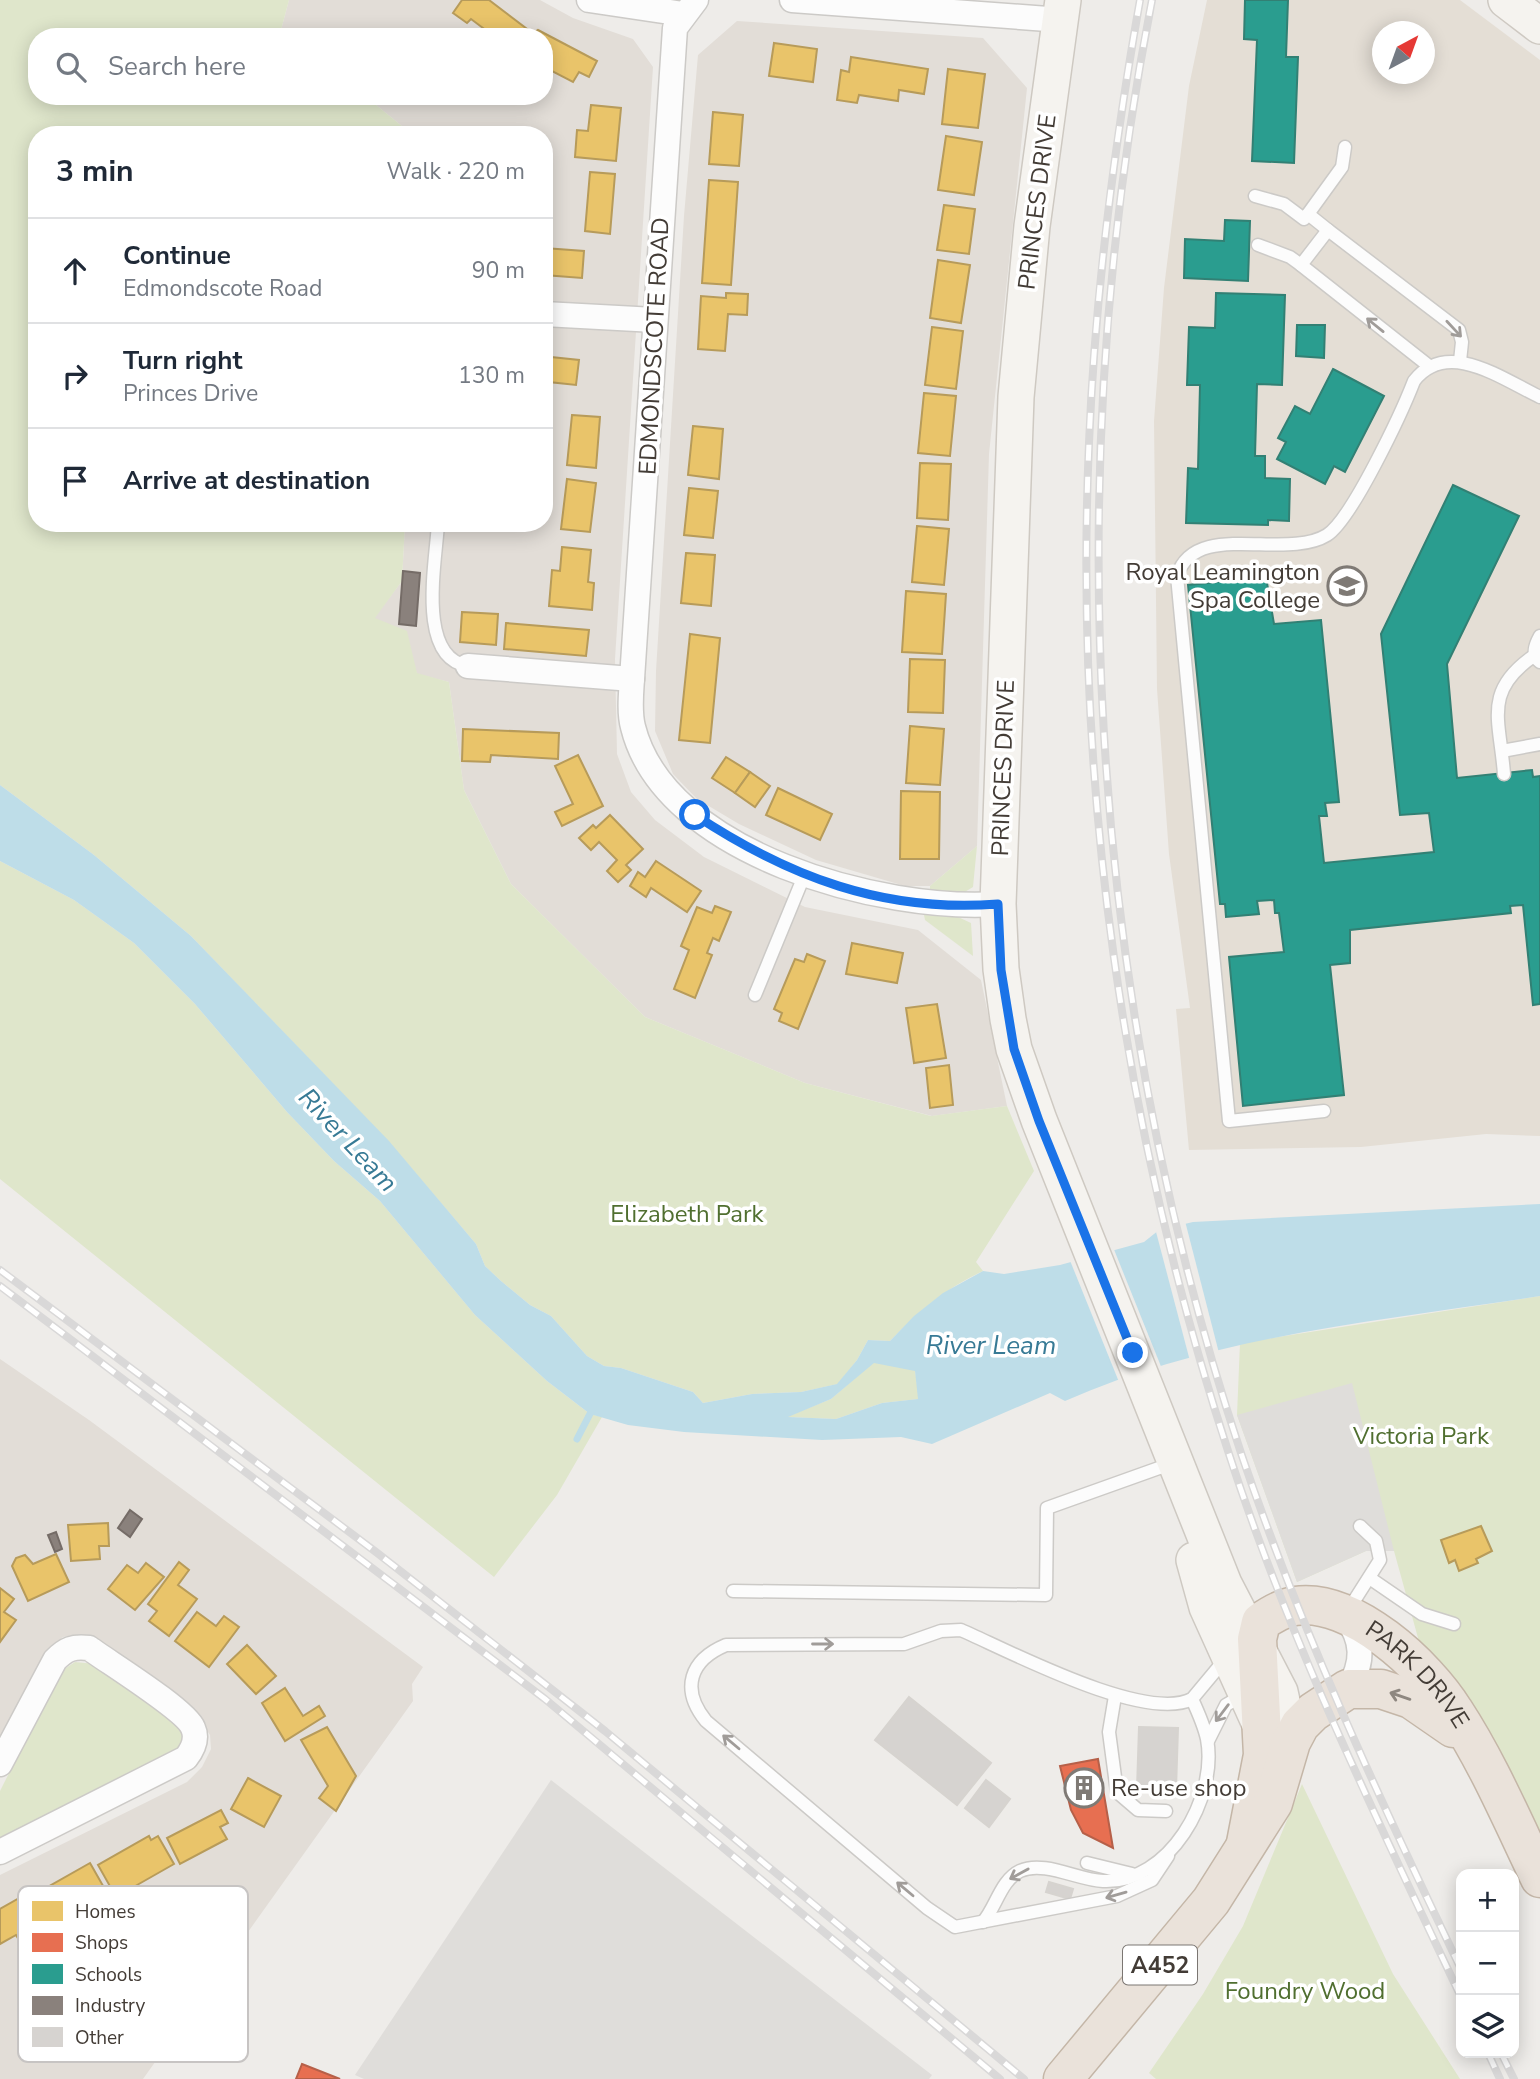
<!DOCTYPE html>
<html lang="en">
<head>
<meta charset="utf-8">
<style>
  body { margin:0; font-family:"Nunito Sans",sans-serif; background:#f2f2f3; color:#1f2937 }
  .controls { position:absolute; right:21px; bottom:21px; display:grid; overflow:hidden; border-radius:14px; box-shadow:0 4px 18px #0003 }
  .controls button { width:63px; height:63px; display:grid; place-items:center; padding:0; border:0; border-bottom:2px solid #e0e1e3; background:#fff; color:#1f2937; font:35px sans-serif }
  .compass { position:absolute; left:1372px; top:21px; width:63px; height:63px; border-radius:50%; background:#fff; box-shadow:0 4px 18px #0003; rotate:41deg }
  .stop { position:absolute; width:21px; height:21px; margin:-16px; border:5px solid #1a73e8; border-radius:50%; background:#fff }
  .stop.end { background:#1a73e8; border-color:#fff; box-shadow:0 2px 7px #0008 }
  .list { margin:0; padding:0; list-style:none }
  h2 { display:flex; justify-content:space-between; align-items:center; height:91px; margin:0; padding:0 28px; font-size:30px }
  h2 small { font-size:23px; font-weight:400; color:#747a83 }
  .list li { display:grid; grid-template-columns:46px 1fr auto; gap:21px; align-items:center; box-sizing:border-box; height:105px; padding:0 28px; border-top:2px solid #e0e1e3 }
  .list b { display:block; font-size:26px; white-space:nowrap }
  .list p { margin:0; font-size:23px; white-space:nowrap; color:#747a83 }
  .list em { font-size:23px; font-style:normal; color:#747a83 }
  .icon { flex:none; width:38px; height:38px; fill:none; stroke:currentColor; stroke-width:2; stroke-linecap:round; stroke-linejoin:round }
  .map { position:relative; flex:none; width:1540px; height:2079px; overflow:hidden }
  .search { position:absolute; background:#fff; box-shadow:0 4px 18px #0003; left:28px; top:28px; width:525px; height:77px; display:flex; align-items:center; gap:18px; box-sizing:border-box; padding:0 24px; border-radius:28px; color:#747a83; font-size:26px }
  .panel { position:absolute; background:#fff; box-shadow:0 4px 18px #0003; left:28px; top:126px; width:525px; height:406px; border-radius:28px }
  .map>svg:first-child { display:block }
  .residential { fill:#e2ddd7 }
  .education { fill:#e4ded5; fill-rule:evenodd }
  .green { fill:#dfe6cb }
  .parking { fill:#dfddda }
  .water { fill:#bedde8; fill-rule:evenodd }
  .pier { fill:#eeece9 }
  .homes { fill:#e9c46a; stroke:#b79b5a; stroke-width:2 }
  .shops { fill:#e76f51; stroke:#b66049; stroke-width:2 }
  .schools { fill:#2a9d8f; stroke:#328074; stroke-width:2 }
  .industry { fill:#8a817c; stroke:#756c67; stroke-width:2 }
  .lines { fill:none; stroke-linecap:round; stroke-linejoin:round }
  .stream { stroke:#bedde8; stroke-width:7 }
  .building { fill:#d6d3d0; stroke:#d6d3cf; stroke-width:2 }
  .lane-casing { stroke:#cccac7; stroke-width:15 }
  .street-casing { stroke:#cccac7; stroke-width:27 }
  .secondary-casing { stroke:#cec9c2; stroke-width:38 }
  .highway-casing { stroke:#c4b6a7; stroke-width:41 }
  .lane { stroke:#fcfcfc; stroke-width:12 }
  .street { stroke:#fcfcfc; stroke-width:24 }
  .secondary { stroke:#f5f3ef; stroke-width:35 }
  .highway { stroke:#eae2da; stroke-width:38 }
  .rail-casing { stroke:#d9d8d8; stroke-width:8 }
  .rail { stroke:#fff; stroke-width:5; stroke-dasharray:16; stroke-linecap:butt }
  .oneway { stroke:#a09c99 }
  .oneway2 { stroke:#8e8780 }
  .route { stroke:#1a73e8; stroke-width:9 }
  .labels { text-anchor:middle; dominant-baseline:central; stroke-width:7; stroke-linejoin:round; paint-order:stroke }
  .shield { fill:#fff; stroke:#7b7672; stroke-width:2 }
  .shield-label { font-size:23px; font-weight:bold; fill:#433c36 }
  .street-label { font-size:24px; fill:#433c36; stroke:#fff }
  .poi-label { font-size:24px; fill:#433c36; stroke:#fff; text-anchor:end }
  .park-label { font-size:24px; fill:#506f30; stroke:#fff }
  .water-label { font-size:26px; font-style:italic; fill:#377a95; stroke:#fff }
  .key { fill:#fff; stroke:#c7c4c3; stroke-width:2 }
  .key-label { font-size:19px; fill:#433c36 }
</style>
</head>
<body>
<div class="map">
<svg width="1540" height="2079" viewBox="0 0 1540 2079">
  <rect width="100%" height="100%" fill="#eeece9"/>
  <g class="residential">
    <polygon points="289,0 540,0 573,18 633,39 653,67 615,659 617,754 631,792 655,820 704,857 805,907 918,930 981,980 1007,1106 932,1116 805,1083 645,1017 511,884 464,790 449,682 417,674 414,665 374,618 402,581 405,523 544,523 544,135 413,135 365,96 544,96 544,37 290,37 281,30"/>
    <polygon points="737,21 983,38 1027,88 989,454 977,846 930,886 905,886 816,860 739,824 697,799 673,774 655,731 656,671 684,216 698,55"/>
    <polygon points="0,1359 89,1420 423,1667 412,1684 413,1701 143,2079 0,2079 0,1875 187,1782 202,1767 211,1749 210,1735 194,1710 87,1636 73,1635 63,1637 51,1646 0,1740"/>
  </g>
  <path class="education" d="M1207,0H1460L1540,60V1136L1486,1134L1361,1147L1189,1150L1176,1009L1190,1008L1169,854L1157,689L1154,421L1164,288L1189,86ZM1382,32H1424V74H1382Z"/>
  <g class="green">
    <path d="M0,0H289L281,30L290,37H37V96H365L413,135H37V523H405L402,581L375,618L407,631L417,673L449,682L464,790L511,884L645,1017L805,1083L931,1116L1007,1106L1034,1171L976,1262L983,1271C946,1288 918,1312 890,1341L868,1340L857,1360L838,1384L801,1392L752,1394L703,1403L693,1392L621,1368L604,1366L587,1356L551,1316L530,1305L501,1281L485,1266L476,1244L389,1142L191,936L94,855L0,785Z"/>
    <polygon points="977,846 973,887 963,893 930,892 930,886"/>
    <polygon points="0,861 74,900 134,943 195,1004 287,1112 334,1161 380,1201 475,1315 547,1381 590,1414 602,1417 557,1495 494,1577 0,1179"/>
    <polygon points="924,915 958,917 971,923 973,956 925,920"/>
    <polygon points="1540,1296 1540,1845 1423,1656 1394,1551 1366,1551 1297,1582 1237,1415 1240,1343"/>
    <polygon points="874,1362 915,1370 919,1399 882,1403 836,1419 786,1417 831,1399"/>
    <polygon points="75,1662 95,1664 178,1722 183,1737 182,1749 0,1850 0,1791 60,1672"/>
    <polygon points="1302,1784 1393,1974 1460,2079 1156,2079 1149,2073 1203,1994 1243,1926"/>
  </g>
  <g class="parking">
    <polygon points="1352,1383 1394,1551 1366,1551 1297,1582 1237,1415"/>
    <polygon points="551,1780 932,2075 929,2079 364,2079 355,2075"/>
  </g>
  <path class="water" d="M0,785L94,855L191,936L389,1141L476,1244L485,1266L501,1281L530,1305L551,1316L587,1356L604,1366L621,1368L693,1392L703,1403L752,1394L801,1392L837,1384L857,1360L868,1340L890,1341L914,1316L943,1293L983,1271L1004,1274L1060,1265L1144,1242L1159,1230L1193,1222L1540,1204V1296C1379,1321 1215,1335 1065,1401L1050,1393L932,1444L901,1437L822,1440L684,1432L628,1425L590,1414L547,1381L475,1315L380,1201L334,1161L287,1112L195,1004L134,943L74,900L0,861ZM874,1363L915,1371L918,1399L882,1403L836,1419L788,1417L831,1399Z"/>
  <g class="pier">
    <polygon points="1185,1221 1219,1353 1190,1361 1155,1228"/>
    <polygon points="1113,1247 1162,1369 1119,1382 1069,1258"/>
  </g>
  <g class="homes">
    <polygon points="462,0 489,0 531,32 527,37 495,37 471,19 467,23 453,13"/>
    <polygon points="538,30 597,61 589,77 579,72 573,82 544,67 544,37 527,37"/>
    <polygon points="774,43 817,49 813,82 769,76"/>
    <polygon points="851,57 928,69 924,94 899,90 898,101 859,95 857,103 837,100 841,70 849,72"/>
    <polygon points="948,69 985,74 978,128 942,124"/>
    <polygon points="591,105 621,108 616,161 575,157 577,130 588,131"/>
    <polygon points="713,112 743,115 739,166 709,164"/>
    <polygon points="946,136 982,142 974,195 938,190"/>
    <polygon points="590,172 615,174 610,234 585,231"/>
    <polygon points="709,180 738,182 731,285 702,283"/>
    <polygon points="944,205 975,209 969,254 937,250"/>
    <polygon points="544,248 584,251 582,278 544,275"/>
    <polygon points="938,260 970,265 961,323 930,318"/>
    <polygon points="726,293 748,294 747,315 728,314 725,351 698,349 701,296 726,298"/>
    <polygon points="932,327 963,331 956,389 925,385"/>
    <polygon points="544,356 551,357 549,382 544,382"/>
    <polygon points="551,357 579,360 576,385 549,382"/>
    <polygon points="924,393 956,396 950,456 918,453"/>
    <polygon points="572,415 600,417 596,468 567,465"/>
    <polygon points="693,426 723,429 719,479 688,475"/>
    <polygon points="920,463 951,464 948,520 917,518"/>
    <polygon points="567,479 596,483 590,532 561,529"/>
    <polygon points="689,488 718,491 713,538 684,535"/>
    <polygon points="917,526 949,529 944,585 912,582"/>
    <polygon points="562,547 591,550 588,582 594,583 592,610 549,606 552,570 560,571"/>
    <polygon points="686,553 715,555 711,606 681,603"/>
    <polygon points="906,591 946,594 942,654 902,652"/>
    <polygon points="462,612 498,614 496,645 460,642"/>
    <polygon points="506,623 589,630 586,656 504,649"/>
    <polygon points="690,634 720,638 710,743 679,740"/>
    <polygon points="910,659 945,660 943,713 908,712"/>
    <polygon points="910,726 944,729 940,785 906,783"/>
    <polygon points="463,729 559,733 558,759 491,755 490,762 462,761"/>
    <polygon points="578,755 603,806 562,826 555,812 573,804 555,766"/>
    <polygon points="726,757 750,772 735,793 712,778"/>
    <polygon points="750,772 770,786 755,807 735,793"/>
    <polygon points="778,788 832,814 820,840 766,815"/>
    <polygon points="901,791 940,792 939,859 900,859"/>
    <polygon points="610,815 643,849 626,865 631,870 618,882 607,871 617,860 599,842 591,850 579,838 593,825 596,828"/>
    <polygon points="656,861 701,891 687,912 651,888 646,897 630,886 638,872 645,877"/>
    <polygon points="715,906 731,912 719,941 713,938 707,953 712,955 695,998 674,989 689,950 681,946 697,907 712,913"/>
    <polygon points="852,943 903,953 897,983 846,974"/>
    <polygon points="807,954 825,961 798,1029 779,1021 782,1013 774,1009 795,959 804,962"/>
    <polygon points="937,1004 946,1058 914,1063 906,1008"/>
    <polygon points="949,1065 953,1105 930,1108 926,1068"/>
    <polygon points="108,1523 109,1546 99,1546 100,1559 71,1561 68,1525"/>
    <polygon points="1481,1526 1492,1551 1476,1559 1478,1563 1459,1571 1455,1560 1449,1563 1441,1540"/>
    <polygon points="56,1554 69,1582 28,1601 12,1566 16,1558 25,1555 33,1564"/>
    <polygon points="179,1562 189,1570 178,1585 197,1599 169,1636 149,1621 157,1611 148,1604"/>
    <polygon points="146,1563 164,1577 135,1610 108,1589 127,1565 138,1573"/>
    <polygon points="0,1588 14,1599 4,1612 16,1620 0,1642"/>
    <polygon points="197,1612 216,1626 224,1616 239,1627 209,1667 175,1641"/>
    <polygon points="247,1645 276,1676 256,1694 227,1664"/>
    <polygon points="285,1688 303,1716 319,1706 325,1716 285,1741 262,1703"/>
    <polygon points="327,1727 356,1776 336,1811 319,1798 328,1786 301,1740"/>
    <polygon points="248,1778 281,1796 264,1827 231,1809"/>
    <polygon points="221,1810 228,1823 220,1827 227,1839 180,1864 167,1838"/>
    <polygon points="149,1836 151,1840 158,1836 174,1864 116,1897 98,1865"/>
    <polygon points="90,1863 106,1891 54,1919 39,1892"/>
    <polygon points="28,1893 50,1932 23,1947 16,1935 0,1944 0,1909"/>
  </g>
  <g class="shops">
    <polygon points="1098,1759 1113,1848 1083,1833 1071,1810 1060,1766"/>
    <polygon points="302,2064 340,2079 296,2079"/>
  </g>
  <g class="schools">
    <polygon points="1245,0 1288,0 1286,57 1298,57 1294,163 1252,161 1257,40 1244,39"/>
    <polygon points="1225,220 1250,221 1248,281 1184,278 1185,239 1224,241"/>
    <polygon points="1216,293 1285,295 1282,385 1257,384 1255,456 1265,456 1265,478 1290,479 1289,521 1268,520 1268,525 1186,523 1188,468 1198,469 1200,385 1187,385 1189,327 1215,328"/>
    <polygon points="1297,325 1325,325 1324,358 1296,356"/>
    <polygon points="1333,369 1384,396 1345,472 1334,466 1325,484 1277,459 1286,442 1278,438 1295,406 1310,414"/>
    <polygon points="1453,485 1519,516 1447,664 1457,778 1532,770 1533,777 1540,776 1540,1004 1533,1005 1523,905 1510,906 1511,913 1350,930 1350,963 1330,965 1344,1095 1243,1106 1229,957 1284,952 1279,913 1275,913 1274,900 1257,901 1259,914 1226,917 1225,904 1220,904 1188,585 1266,577 1274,624 1321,620 1339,802 1325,803 1327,816 1319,816 1324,863 1434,852 1429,813 1400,815 1381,634"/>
  </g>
  <g class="industry">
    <polygon points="403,571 420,573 416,626 399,624"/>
    <polygon points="130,1510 142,1519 130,1537 118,1528"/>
    <polygon points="56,1532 62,1549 55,1552 48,1535"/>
  </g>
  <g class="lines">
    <polyline class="stream" points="577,1439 593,1408"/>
  </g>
  <g class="building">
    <polygon points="909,1697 991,1763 957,1805 875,1740"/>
    <polygon points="1139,1727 1178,1728 1176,1790 1137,1789"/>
    <polygon points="986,1780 1010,1799 989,1827 965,1808"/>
    <polygon points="1049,1882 1073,1889 1070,1899 1046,1892"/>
  </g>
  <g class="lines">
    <g class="lane-casing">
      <g id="lane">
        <polyline points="1255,196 1284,204 1304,219 1308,214 1328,230"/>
        <polyline points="1308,214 1342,167 1345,147"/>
        <polyline points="1258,245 1290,257 1301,265"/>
        <polyline points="1429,366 1301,265 1328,230 1459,330 1462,342 1460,361"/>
        <path d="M438,523C436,562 416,658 468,666"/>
        <path d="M1540,636C1535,645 1531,655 1540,662"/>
        <polyline points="1502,751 1540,744"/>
        <path d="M1504,774C1500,720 1482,691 1535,655"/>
        <polyline points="755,995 804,876"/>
        <path d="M1324,1111L1229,1121L1177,576C1195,519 1285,561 1327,535C1352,519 1402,412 1414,381C1447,338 1502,379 1540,397"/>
        <polyline points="1371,1579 1422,1614 1454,1624"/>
        <polyline points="733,1591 1046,1595 1047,1508 1173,1463"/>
        <polyline points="1347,1612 1380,1560 1376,1541 1360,1526"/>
        <polyline points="1115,1696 1109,1732 1117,1792 1138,1810 1166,1811"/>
        <polyline points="1208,1741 1226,1705 1245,1694"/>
        <path d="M1168,1856L1152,1880L1117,1896L955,1927L927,1908L706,1721C680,1689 690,1660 726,1645L904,1644L941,1631L961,1630C1009,1651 1145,1723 1192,1699L1227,1657"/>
        <polyline points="1087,1863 1132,1874"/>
        <path d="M983,1922C996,1907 1001,1880 1020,1871C1044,1860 1078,1880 1103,1881C1169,1884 1218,1798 1207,1739C1204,1725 1198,1712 1192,1699"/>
      </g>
    </g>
    <g class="street-casing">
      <g id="street">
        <polyline points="589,0 683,14"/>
        <path d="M696,0L675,28L632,679C631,694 629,712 633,727C665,855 883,912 998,904"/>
        <polyline points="792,0 1061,20"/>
        <polyline points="544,314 655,320"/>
        <polyline points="468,666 632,679"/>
        <path d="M1345,1616C1364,1640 1364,1663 1348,1689"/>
        <path d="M0,1764L55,1660C66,1649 73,1646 89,1648C108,1662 186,1710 193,1728C198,1739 193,1749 186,1758L0,1852"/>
      </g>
    </g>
    <g class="secondary-casing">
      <g id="secondary">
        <polyline points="1063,0 1032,226 1016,397 998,904 1001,969 1008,1019 1014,1049 1039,1120 1224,1584 1280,1692 1291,1742"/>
        <polyline points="1506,0 1540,26"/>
        <polyline points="1194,1560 1207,1607 1259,1722"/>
      </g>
    </g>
    <g class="highway-casing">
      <g id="highway">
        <path id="s1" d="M1246,1843L1263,1755L1257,1639L1261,1622C1271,1615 1282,1608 1295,1606C1352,1597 1426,1666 1454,1711C1488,1763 1513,1822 1540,1878"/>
        <polyline points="1063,2079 1211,1901 1273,1803 1291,1742 1300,1725 1313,1712 1348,1689 1381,1689 1411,1699 1453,1728"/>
      </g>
    </g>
    <use href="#lane" class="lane"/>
    <use href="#street" class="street"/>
    <use href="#secondary" class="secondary"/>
    <use href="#highway" class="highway"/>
    <g class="rail-casing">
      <g id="rail">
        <path d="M1140,0C1114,147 1095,294 1089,443C1074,784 1123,1130 1229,1454C1290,1642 1377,1819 1461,1997"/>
        <path d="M1152,0C1059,478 1087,990 1241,1453C1301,1631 1380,1800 1461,1969"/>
        <polyline points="0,1270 376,1552 605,1731 1024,2079"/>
        <polyline points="0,1286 545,1699 1000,2079"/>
        <polyline points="1488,2053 1500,2079"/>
        <polyline points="1501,2053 1514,2079"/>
      </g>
    </g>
    <use href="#rail" class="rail"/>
  </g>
  <defs><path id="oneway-shaft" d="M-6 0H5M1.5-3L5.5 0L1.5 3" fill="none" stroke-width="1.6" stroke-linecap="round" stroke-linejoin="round" transform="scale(1.75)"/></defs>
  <g class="oneway">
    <use href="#oneway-shaft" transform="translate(1375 325) rotate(-141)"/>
    <use href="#oneway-shaft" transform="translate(1454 329) rotate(47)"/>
    <use href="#oneway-shaft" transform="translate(823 1644)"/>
    <use href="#oneway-shaft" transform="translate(1222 1713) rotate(127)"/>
    <use href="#oneway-shaft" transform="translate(731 1742) rotate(-140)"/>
    <use href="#oneway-shaft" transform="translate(1019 1874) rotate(151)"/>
    <use href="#oneway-shaft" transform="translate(905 1889) rotate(-140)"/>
    <use href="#oneway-shaft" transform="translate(1116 1895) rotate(164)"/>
  </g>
  <use class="oneway2" href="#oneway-shaft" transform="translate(1400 1696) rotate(-161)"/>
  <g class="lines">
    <path class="route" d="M695,815C789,877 884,913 998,904L1001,970L1014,1049L1039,1121L1133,1353"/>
  </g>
  <defs>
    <g id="university-ring" transform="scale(2.0125)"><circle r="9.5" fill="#fff" stroke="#7f7a75" stroke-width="1.5"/><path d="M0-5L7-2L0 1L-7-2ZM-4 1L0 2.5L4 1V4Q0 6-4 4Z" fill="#7f7a75"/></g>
    <g id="building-ring" transform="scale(2.0125)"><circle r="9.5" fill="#fff" stroke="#7f7a75" stroke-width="1.5"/><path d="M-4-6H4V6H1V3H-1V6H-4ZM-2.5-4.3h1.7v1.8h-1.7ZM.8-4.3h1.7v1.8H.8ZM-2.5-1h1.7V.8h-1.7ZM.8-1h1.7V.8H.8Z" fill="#7f7a75"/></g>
  </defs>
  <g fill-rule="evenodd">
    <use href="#university-ring" x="1347" y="586"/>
    <use href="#building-ring" x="1084" y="1788"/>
  </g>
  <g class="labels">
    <rect class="shield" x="1123" y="1945.5" width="74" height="39" rx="5"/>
    <g class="shield-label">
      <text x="1160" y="1965">A452</text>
    </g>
    <g class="street-label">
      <text transform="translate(1037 202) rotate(-83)">PRINCES DRIVE</text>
      <text transform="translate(654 346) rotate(-87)">EDMONDSCOTE ROAD</text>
      <text transform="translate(1003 768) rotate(-88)">PRINCES DRIVE</text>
      <text stroke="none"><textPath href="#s1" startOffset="408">PARK DRIVE</textPath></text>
    </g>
    <g class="poi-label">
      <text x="1320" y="572">Royal Leamington<tspan x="1320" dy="28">Spa College</tspan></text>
      <text x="1111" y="1788" text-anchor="start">Re-use shop</text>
    </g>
    <g class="park-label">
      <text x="687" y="1214">Elizabeth Park</text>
      <text x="1421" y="1436">Victoria Park</text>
      <text x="1305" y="1991">Foundry Wood</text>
    </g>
    <g class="water-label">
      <text transform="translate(348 1140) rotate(47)">River Leam</text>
      <text x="991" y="1345">River Leam</text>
    </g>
  </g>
  <rect x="18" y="1886" width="230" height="176" rx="10" class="key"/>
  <rect x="32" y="1901" width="31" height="20" fill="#e9c46a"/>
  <rect x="32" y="1933" width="31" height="19" fill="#e76f51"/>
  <rect x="32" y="1964" width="31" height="20" fill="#2a9d8f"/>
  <rect x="32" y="1996" width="31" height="19" fill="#8a817c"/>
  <rect x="32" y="2027" width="31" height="20" fill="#d6d3d0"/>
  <g class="key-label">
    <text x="75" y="1918">Homes</text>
    <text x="75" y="1949">Shops</text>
    <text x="75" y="1981">Schools</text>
    <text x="75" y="2012">Industry</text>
    <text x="75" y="2044">Other</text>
  </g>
</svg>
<div class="controls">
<button>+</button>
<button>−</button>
<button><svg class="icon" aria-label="layers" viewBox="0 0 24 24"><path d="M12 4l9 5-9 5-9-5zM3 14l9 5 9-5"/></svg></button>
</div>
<svg class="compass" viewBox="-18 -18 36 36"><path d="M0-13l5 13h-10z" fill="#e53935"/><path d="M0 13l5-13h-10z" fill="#747a83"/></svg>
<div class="stop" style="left:695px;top:815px"></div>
<div class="stop end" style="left:1133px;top:1353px"></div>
<div class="search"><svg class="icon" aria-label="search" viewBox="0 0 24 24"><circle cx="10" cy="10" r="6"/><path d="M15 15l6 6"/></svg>Search here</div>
<section class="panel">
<h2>3 min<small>Walk · 220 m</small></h2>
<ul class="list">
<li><svg class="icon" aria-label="ahead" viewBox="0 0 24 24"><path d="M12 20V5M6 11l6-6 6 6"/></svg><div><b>Continue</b><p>Edmondscote Road</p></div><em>90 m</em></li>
<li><svg class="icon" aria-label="right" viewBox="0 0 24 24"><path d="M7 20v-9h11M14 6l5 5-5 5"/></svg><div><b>Turn right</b><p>Princes Drive</p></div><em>130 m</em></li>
<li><svg class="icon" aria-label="arrive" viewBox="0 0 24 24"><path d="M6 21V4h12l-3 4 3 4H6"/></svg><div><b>Arrive at destination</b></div></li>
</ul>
</section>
</div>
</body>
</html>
